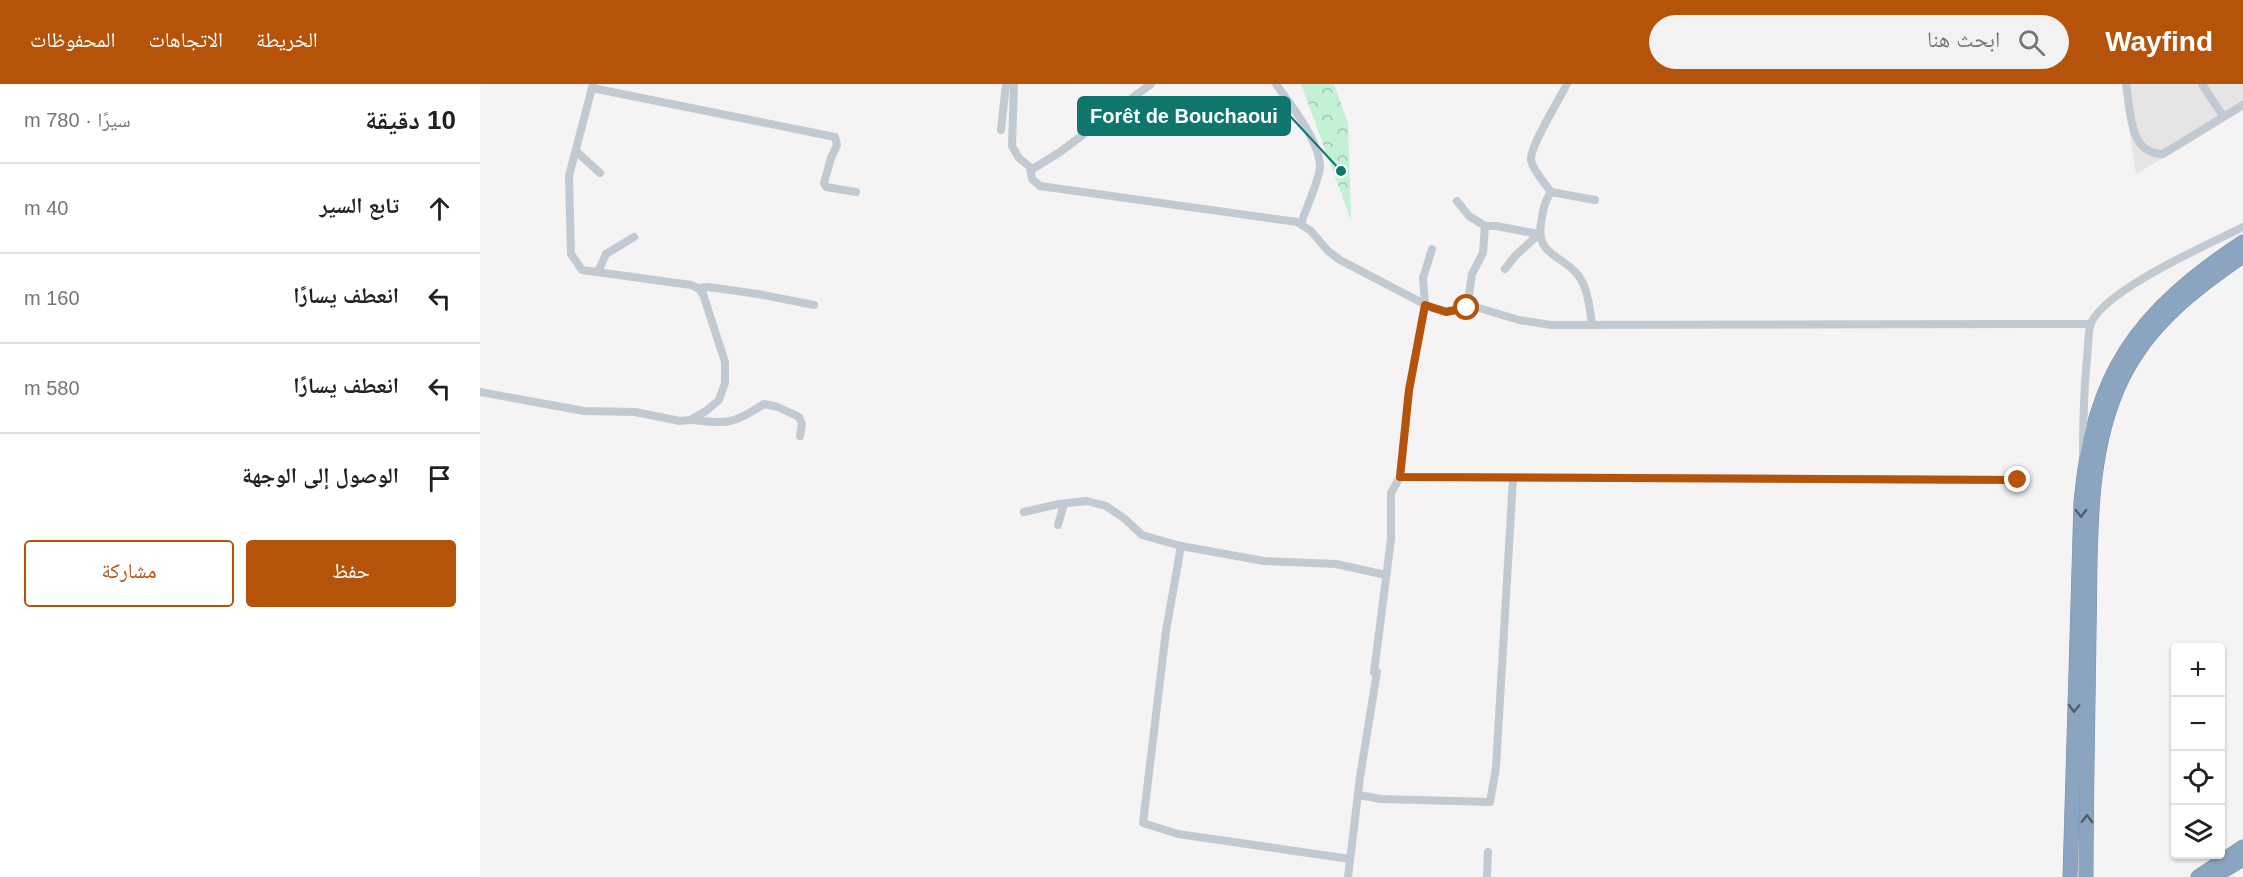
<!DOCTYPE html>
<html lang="ar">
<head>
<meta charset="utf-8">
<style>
  body { margin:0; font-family:Arial,"Noto Naskh Arabic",sans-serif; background:#f2f2f2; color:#202124; direction:rtl }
  .controls { position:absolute; right:18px; bottom:18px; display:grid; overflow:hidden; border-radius:6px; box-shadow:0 2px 4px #0004 }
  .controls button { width:54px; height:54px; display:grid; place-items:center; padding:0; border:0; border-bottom:2px solid #e0e0e0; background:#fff; color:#202124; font:30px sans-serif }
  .stop { position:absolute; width:18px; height:18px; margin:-14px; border:4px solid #b45309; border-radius:50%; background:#fff }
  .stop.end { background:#b45309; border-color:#fff; box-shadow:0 2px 6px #0008 }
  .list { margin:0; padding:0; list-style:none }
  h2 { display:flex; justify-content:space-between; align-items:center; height:78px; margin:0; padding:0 24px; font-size:26px }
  h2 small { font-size:20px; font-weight:400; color:#757577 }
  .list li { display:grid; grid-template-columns:39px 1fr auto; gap:18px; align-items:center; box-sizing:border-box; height:90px; padding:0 24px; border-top:2px solid #e0e0e0 }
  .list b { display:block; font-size:22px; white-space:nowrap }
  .list em { font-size:20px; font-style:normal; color:#757577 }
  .actions { display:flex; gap:12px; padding:18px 24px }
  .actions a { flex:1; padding:14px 0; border:2px solid #b45309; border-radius:6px; text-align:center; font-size:21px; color:#b45309 }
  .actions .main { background:#b45309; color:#fff }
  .icon { flex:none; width:33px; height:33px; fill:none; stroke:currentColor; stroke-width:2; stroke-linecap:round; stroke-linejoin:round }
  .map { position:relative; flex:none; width:1763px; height:793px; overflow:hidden; direction:ltr }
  header { display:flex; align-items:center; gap:36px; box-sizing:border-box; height:84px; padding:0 30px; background:#b45309; color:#fff }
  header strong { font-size:28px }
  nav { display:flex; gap:33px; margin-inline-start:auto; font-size:21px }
  .search { width:420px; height:54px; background:#f2f2f2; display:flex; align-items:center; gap:15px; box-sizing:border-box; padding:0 21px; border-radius:33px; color:#757577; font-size:22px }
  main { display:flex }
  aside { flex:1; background:#fff }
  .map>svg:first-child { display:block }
  .education { fill:#e6e4e5 }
  .forest { fill:url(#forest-crowns) }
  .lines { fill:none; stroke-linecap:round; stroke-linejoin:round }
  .highway-casing { stroke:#7690ad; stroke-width:15 }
  .street { stroke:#c1cad2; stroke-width:8 }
  .highway { stroke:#8ba5c1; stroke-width:14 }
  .oneway { stroke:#505e6b }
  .route { stroke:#b45309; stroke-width:8 }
  .leader { fill:none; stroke:#0f766e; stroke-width:2 }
  .callout-dot { fill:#0f766e; stroke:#fff; stroke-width:2 }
  .callout { fill:#0f766e; stroke:#0f766e; stroke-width:2 }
  .callout-label { font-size:20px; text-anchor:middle; font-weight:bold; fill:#fff }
</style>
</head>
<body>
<header>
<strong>Wayfind</strong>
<div class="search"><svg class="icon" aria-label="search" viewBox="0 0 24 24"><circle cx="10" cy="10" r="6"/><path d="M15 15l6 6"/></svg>ابحث هنا</div>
<nav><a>الخريطة</a><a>الاتجاهات</a><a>المحفوظات</a></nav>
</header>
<main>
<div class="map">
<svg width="1763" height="793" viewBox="0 0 1763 793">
  <defs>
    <pattern id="forest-crowns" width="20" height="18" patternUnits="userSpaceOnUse" patternTransform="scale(1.5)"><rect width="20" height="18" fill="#c3f1d5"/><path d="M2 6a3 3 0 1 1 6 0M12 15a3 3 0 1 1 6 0" fill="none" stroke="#a0c6b0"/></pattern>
  </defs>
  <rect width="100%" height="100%" fill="#f5f3f3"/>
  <polygon class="education" points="1642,0 1763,0 1763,26 1656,90"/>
  <polygon class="forest" points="821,0 854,0 868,39 871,136"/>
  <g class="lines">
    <g class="highway-casing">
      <g id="highway">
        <path d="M1590,793L1601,418C1613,289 1656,229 1763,158"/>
        <path d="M1606,793C1606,711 1608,629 1609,547C1611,464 1605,369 1643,293C1670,239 1715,205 1763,172"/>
        <polyline points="1718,793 1763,763"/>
        <polyline points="1733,793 1763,775"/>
      </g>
    </g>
    <g class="street">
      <polyline points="534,0 532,62 539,74 550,83 552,95 560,102 817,138 831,147 848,167 860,176 952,224 966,227 987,224 999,224 1039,236 1071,241 1611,240"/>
      <path d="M796,0C811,21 839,56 840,82C840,95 825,126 821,140"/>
      <path d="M1087,0C1080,14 1049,64 1051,76C1053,87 1065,99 1071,108L1115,116"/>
      <path d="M1646,0C1651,26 1648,70 1683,70L1763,21"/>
      <polyline points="1722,0 1743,32"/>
      <polyline points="112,4 355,53 357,61 351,74 344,99 346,103 376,108"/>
      <polyline points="521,46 526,0"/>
      <polyline points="96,67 120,89"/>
      <polyline points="551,86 580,68 671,0"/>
      <path d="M1071,108C1064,118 1063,127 1061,139C1056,172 1081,170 1098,191C1108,204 1110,226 1112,241"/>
      <polyline points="977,117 989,132 1005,142 1016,142 1059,150"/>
      <polyline points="1025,185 1035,172 1059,150"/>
      <polyline points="118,188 126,170 154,153"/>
      <polyline points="218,204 228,203 278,210 334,221"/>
      <polyline points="987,224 992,190 1003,169 1005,142"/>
      <polyline points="0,308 104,327 155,328 200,337 210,336 226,327 239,316 245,299 245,278 223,210 218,204 211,201 102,186 91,170 89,92 113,0"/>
      <path d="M212,336C250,340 252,340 284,320L298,323L319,333L322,340L320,352"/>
      <path d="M1603,370C1603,338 1604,306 1607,274C1608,264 1608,252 1610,242C1620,207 1730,160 1763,143"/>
      <polyline points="920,393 1538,396"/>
      <polyline points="544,428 579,420 607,417 626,422 645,435 662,451 701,462 784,477 856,480 906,491"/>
      <polyline points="578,441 584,420"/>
      <polyline points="701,462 686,547 663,739 698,750 870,775"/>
      <polyline points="894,588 911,455 911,409 920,393 929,306 945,221 943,194 952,165"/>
      <polyline points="878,711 901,715 1010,718 1016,684 1033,394"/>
      <polyline points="868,793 880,693 897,588"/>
      <polyline points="1007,793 1008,768"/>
    </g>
    <use href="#highway" class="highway"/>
  </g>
  <defs><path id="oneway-chevron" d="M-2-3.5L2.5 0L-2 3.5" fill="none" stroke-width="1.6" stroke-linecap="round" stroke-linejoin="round" transform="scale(1.5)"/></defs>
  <g class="oneway">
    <use href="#oneway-chevron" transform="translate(1601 429) rotate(91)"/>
    <use href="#oneway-chevron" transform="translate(1594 624) rotate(92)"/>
    <use href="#oneway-chevron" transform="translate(1607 735) rotate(-89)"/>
  </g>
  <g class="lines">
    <polyline class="route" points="987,224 966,228 945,221 929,306 920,393 1538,396"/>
  </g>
  <path class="leader" d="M861 87L810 32"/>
  <circle class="callout-dot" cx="861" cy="87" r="6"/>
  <rect class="callout" x="598" y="13" width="212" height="38" rx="6"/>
  <g class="callout-label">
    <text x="704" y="39">Forêt de Bouchaoui</text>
  </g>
</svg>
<div class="controls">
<button>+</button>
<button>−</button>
<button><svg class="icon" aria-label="locate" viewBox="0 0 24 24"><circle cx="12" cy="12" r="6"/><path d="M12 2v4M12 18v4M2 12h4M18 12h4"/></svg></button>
<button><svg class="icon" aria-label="layers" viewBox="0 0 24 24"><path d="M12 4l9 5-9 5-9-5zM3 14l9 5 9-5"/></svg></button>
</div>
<div class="stop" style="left:987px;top:224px"></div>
<div class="stop end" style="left:1538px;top:396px"></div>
</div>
<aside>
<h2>10 دقيقة<small>سيرًا · 780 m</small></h2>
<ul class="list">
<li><svg class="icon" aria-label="ahead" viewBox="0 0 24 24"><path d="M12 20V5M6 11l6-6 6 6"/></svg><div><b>تابع السير</b></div><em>40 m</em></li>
<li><svg class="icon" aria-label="left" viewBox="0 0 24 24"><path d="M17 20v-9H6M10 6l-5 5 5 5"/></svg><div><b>انعطف يسارًا</b></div><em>160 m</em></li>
<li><svg class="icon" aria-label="left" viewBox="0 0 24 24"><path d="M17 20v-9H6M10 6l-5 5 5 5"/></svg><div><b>انعطف يسارًا</b></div><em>580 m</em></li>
<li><svg class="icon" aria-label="arrive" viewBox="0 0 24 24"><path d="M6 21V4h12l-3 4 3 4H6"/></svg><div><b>الوصول إلى الوجهة</b></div></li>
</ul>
<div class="actions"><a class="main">حفظ</a><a>مشاركة</a></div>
</aside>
</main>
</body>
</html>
